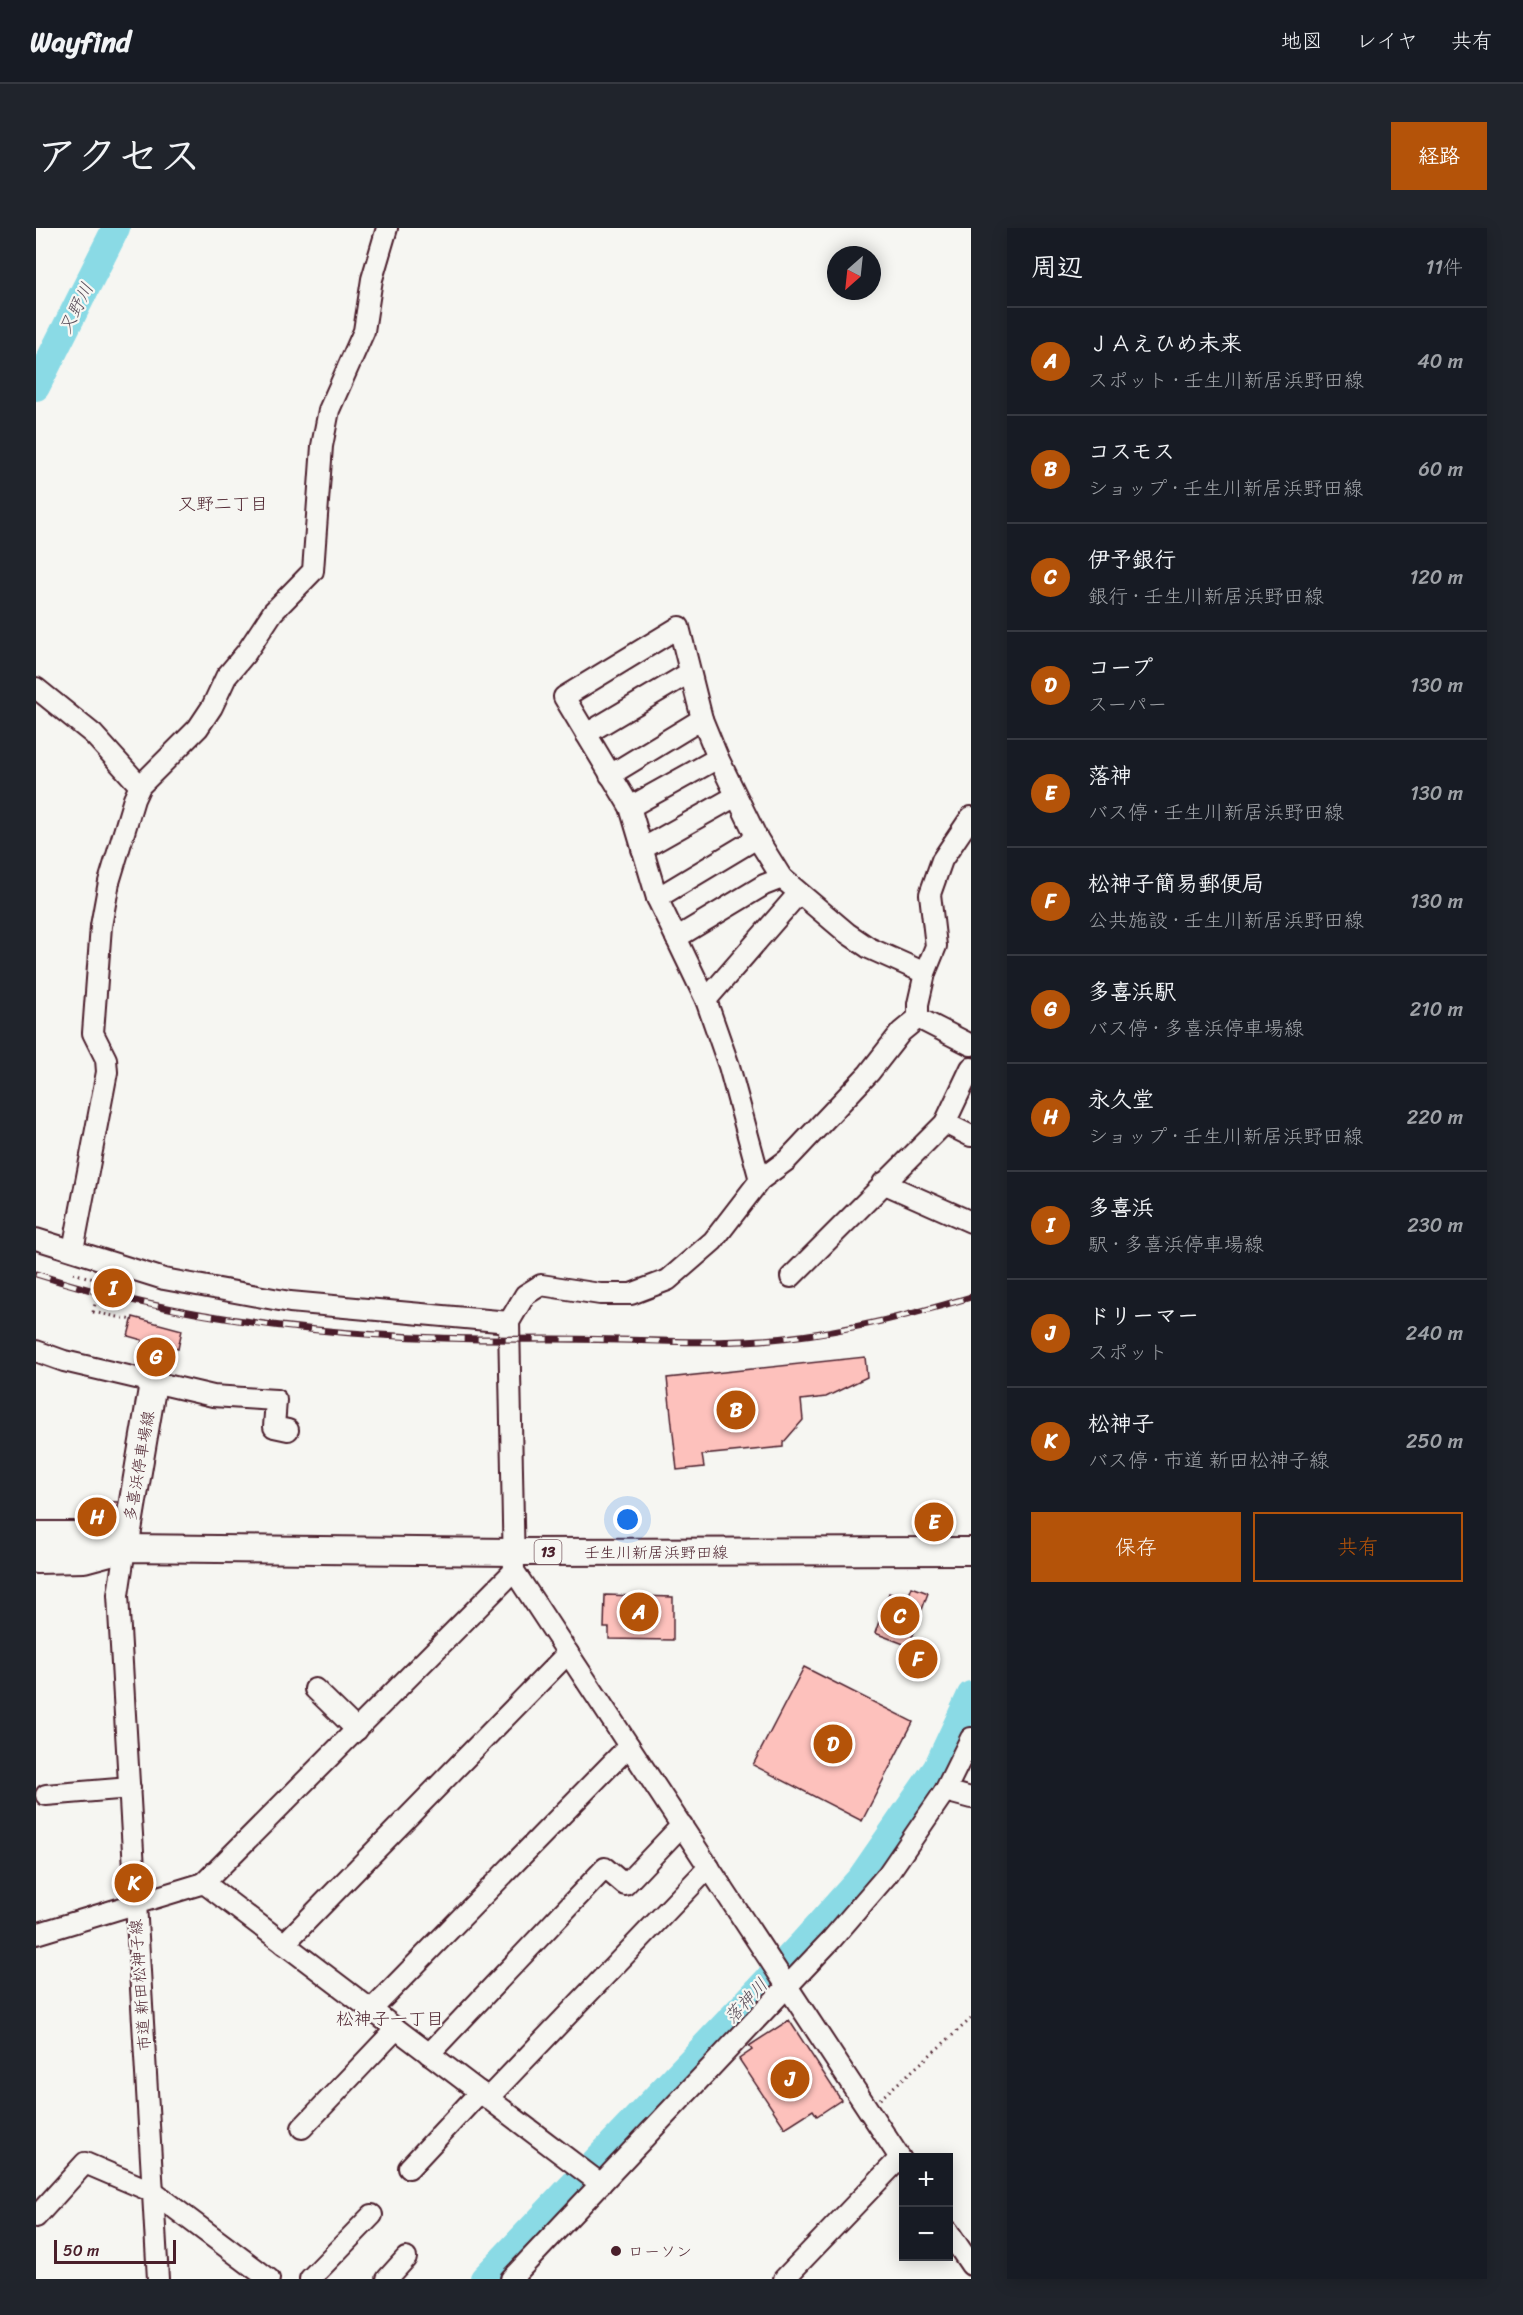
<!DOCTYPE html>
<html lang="ja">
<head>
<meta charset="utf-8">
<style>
  body { margin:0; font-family:Sriracha,"Klee One",sans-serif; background:#20242c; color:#f1f3f6 }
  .controls { position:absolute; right:18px; bottom:18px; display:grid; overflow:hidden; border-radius:0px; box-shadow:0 3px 15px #0003 }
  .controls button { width:54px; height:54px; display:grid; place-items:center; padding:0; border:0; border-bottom:2px solid #363941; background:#171b24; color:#f1f3f6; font:30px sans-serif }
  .compass { position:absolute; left:791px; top:18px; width:54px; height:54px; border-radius:50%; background:#171b24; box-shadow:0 3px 15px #0003; rotate:207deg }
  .scale { position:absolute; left:18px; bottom:15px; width:122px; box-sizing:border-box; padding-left:6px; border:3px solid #4a1f2b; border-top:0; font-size:16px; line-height:21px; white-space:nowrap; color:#4a1f2b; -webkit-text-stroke:4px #f6f6f2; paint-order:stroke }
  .you { position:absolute; left:592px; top:1292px; width:21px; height:21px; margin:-15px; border:4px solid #fff; border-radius:50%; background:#1a73e8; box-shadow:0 0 0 9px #1a73e833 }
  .badge { display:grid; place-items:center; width:39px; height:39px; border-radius:50%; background:#b45309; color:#fff; font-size:20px; font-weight:700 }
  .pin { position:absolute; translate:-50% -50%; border:3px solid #fff; box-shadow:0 2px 6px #0006 }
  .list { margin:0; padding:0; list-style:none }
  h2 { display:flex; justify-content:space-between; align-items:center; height:78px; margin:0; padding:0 24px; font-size:26px }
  h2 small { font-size:20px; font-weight:400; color:#9ea1a6 }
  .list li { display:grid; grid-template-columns:39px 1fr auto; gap:18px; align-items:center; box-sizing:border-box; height:108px; padding:0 24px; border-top:2px solid #363941 }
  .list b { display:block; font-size:22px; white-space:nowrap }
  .list p { margin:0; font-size:20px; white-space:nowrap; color:#9ea1a6 }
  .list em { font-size:20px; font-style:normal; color:#9ea1a6 }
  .actions { display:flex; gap:12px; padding:18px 24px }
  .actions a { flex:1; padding:14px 0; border:2px solid #b45309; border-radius:0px; text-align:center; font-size:21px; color:#b45309 }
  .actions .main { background:#b45309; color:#fff }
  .map { position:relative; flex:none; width:935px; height:2051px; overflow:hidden; border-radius:0px }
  header { display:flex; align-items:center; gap:36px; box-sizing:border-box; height:84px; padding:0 30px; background:#171b24; border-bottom:2px solid #363941 }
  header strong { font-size:28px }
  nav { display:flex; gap:33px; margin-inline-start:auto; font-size:21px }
  .intro { display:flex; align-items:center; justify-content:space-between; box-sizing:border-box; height:144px; padding:0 36px }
  h1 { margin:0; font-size:42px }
  .button { padding:15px 27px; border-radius:0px; background:#b45309; color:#fff; font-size:21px; font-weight:700 }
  main { display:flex; gap:36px; padding:0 36px }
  aside { flex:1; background:#171b24; border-radius:0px; box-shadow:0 3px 15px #0003 }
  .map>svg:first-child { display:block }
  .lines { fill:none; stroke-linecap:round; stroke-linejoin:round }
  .river { stroke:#8adae5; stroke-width:28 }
  .building { fill:#fdc1bc; stroke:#4a1f2b; stroke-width:1.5 }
  .minor-casing { stroke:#4a1f2b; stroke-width:24 }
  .major-casing { stroke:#4a1f2b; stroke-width:30 }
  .path { stroke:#4a1f2b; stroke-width:3; stroke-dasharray:1.5 4.5; stroke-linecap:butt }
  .minor { stroke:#f6f6f2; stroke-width:20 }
  .major { stroke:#f6f6f2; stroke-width:26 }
  .rail-casing { stroke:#4a1f2b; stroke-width:7 }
  .rail { stroke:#f6f6f2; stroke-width:4.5; stroke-dasharray:14; stroke-linecap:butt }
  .path-bridge { stroke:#4a1f2b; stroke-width:3; stroke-dasharray:1.5 4.5; stroke-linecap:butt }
  .poi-dot { fill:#4a1f2b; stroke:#f6f6f2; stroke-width:2 }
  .labels { text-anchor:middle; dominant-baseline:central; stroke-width:4.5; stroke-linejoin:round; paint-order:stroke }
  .shield { fill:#f6f6f2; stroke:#7e6067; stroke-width:1.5 }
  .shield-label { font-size:15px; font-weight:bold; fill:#4a1f2b }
  .street-label { font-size:16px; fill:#4a1f2b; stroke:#f6f6f2 }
  .poi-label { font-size:16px; fill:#4a1f2b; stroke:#f6f6f2; text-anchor:start }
  .water-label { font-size:18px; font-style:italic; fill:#5a4e5a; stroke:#f6f6f2 }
  .neighbourhood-label { font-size:18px; fill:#4a1f2b; stroke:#f6f6f2 }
</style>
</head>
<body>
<header>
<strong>Wayfind</strong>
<nav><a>地図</a><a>レイヤ</a><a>共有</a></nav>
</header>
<div class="intro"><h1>アクセス</h1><a class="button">経路</a></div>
<main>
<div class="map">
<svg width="935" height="2051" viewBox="0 0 935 2051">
  <rect width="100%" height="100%" fill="#f6f6f2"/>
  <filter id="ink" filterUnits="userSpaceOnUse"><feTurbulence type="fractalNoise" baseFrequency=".0167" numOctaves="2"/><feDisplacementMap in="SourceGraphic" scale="12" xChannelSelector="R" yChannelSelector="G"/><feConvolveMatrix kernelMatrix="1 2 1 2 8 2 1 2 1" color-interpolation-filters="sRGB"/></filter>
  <g filter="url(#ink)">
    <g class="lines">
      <g class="river">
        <polyline points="0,159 80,0"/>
        <polyline points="448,2051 765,1717 825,1650 901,1540 935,1467"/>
      </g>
    </g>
    <g class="building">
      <polygon points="97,1089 146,1102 142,1121 134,1119 133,1124 105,1117 106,1112 92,1108"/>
      <polygon points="829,1129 831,1149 790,1169 765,1172 767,1192 747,1215 747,1219 666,1227 668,1239 641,1242 631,1150"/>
      <polygon points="52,1273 82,1274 80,1284 60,1294 52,1292"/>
      <polygon points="876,1359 892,1365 873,1418 839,1405 853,1365 871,1372"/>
      <polygon points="569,1367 637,1369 637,1412 573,1411 573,1400 568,1400"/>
      <polygon points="768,1439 877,1494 826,1593 717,1537"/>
      <polygon points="753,1792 805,1872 781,1888 777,1882 749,1900 703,1831 716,1822 713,1818"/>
    </g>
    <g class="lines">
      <g class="minor-casing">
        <g id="minor">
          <polyline points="0,460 57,506 104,558"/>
          <polyline points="550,506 653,445"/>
          <polyline points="574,547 666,491"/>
          <polyline points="594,579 682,530"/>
          <polyline points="935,589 906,632 894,666 900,718 889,745 882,776 882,790 935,817"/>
          <polyline points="606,621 700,568"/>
          <polyline points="621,670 721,610"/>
          <polyline points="640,710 728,657 746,650"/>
          <polyline points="670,772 621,670 594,579 528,469 643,399 666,491 682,530 721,610 746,650 811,705 833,720 889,745"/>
          <polyline points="909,895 935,908"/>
          <polyline points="724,952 693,838 670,772 762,666"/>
          <polyline points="847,955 935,994"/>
          <polyline points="0,1011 128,1051 254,1074 473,1094 478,1343 868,1936"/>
          <polyline points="37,1022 71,844 70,831 57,805 65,698 73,654 98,571 104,558 162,500 176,479 190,449 210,425 237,384 277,343 286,218 293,182 328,103 336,51 351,0"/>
          <polyline points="755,1049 909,895 935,840"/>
          <polyline points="473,1094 489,1067 505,1057 564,1066 595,1066 632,1052 677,1013 724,952 751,932 833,845 865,804 882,790"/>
          <polyline points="0,1123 28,1133 177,1168 240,1172 238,1199 252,1202"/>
          <polyline points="89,1320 82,1367 122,2051"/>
          <polyline points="279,1461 321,1502"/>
          <polyline points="909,1563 935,1570"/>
          <polyline points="10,1567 94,1560"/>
          <polyline points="168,1655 478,1343"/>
          <polyline points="0,1706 168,1655 565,1956"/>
          <polyline points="248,1716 532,1425"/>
          <polyline points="335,1782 593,1518"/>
          <polyline points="393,1826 569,1640 589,1657 646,1597"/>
          <polyline points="452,1870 673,1639"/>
          <polyline points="266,1900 360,1801"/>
          <polyline points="373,1940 444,1864"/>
          <polyline points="0,1989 49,1935 117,1964 233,2051"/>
          <polyline points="912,2003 935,2037"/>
          <polyline points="274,2051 336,1987"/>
          <polyline points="351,2051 370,2030"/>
          <polyline points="475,2051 796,1711 852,1646 909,1563 935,1510"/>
          <polyline points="748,2051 864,1930"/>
        </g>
      </g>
      <g class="major-casing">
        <g id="major">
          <polyline points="0,1307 50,1307 89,1320"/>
          <polyline points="89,1320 117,1155"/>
          <polyline points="0,1332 48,1331 89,1320 477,1324 935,1323"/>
        </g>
      </g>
      <g class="path">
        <polyline points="37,1045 65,1053"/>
        <polyline points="57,1084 97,1092"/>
        <polyline points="122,1136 126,1122"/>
        <polyline points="844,1871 935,1791"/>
      </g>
      <use href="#minor" class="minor"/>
      <use href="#major" class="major"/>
      <g class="rail-casing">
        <path id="rail" d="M0,1046C162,1098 337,1113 507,1111C580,1110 653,1117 726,1112C795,1107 869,1089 935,1069"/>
      </g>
      <use href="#rail" class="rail"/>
      <polyline class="path-bridge" points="57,1084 65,1053"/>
    </g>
  </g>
  <circle class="poi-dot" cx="580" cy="2023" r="6"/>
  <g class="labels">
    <rect class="shield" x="498.5" y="1312" width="27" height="24" rx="4.5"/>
    <g class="shield-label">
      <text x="512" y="1324">13</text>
    </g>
    <g class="street-label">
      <text transform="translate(103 1238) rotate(-80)">多喜浜停車場線</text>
      <text x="620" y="1324">壬生川新居浜野田線</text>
      <text transform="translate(104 1757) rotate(-94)">市道 新田松神子線</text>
    </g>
    <g class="poi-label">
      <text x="592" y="2023">ローソン</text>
    </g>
    <g class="water-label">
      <text transform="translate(40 80) rotate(-63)">又野川</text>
      <text transform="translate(710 1773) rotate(-47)">落神川</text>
    </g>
    <g class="neighbourhood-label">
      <text x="187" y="276">又野二丁目</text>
      <text x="354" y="1791">松神子一丁目</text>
    </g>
  </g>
</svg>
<div class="controls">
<button>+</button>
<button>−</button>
</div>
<svg class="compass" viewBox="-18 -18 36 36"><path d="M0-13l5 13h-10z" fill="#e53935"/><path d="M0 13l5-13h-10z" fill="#9ea1a6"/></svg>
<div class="scale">50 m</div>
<div class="you"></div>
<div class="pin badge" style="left:603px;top:1384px">A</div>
<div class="pin badge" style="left:700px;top:1182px">B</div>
<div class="pin badge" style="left:864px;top:1388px">C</div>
<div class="pin badge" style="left:797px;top:1516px">D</div>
<div class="pin badge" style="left:898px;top:1294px">E</div>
<div class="pin badge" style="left:882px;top:1431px">F</div>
<div class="pin badge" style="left:120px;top:1129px">G</div>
<div class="pin badge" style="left:61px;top:1289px">H</div>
<div class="pin badge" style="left:77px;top:1060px">I</div>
<div class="pin badge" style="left:754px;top:1851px">J</div>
<div class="pin badge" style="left:98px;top:1655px">K</div>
</div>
<aside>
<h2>周辺<small>11件</small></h2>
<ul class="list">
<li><span class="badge">A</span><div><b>ＪＡえひめ未来</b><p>スポット · 壬生川新居浜野田線</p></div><em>40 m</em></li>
<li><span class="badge">B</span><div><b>コスモス</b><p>ショップ · 壬生川新居浜野田線</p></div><em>60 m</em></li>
<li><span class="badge">C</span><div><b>伊予銀行</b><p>銀行 · 壬生川新居浜野田線</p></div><em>120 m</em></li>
<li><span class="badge">D</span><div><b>コープ</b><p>スーパー</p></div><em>130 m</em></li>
<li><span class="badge">E</span><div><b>落神</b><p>バス停 · 壬生川新居浜野田線</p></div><em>130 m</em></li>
<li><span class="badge">F</span><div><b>松神子簡易郵便局</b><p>公共施設 · 壬生川新居浜野田線</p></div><em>130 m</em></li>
<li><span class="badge">G</span><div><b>多喜浜駅</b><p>バス停 · 多喜浜停車場線</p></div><em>210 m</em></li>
<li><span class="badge">H</span><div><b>永久堂</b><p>ショップ · 壬生川新居浜野田線</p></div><em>220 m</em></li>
<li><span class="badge">I</span><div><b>多喜浜</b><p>駅 · 多喜浜停車場線</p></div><em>230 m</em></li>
<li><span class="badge">J</span><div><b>ドリーマー</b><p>スポット</p></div><em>240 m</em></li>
<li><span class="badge">K</span><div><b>松神子</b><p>バス停 · 市道 新田松神子線</p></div><em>250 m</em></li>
</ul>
<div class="actions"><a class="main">保存</a><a>共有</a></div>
</aside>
</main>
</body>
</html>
